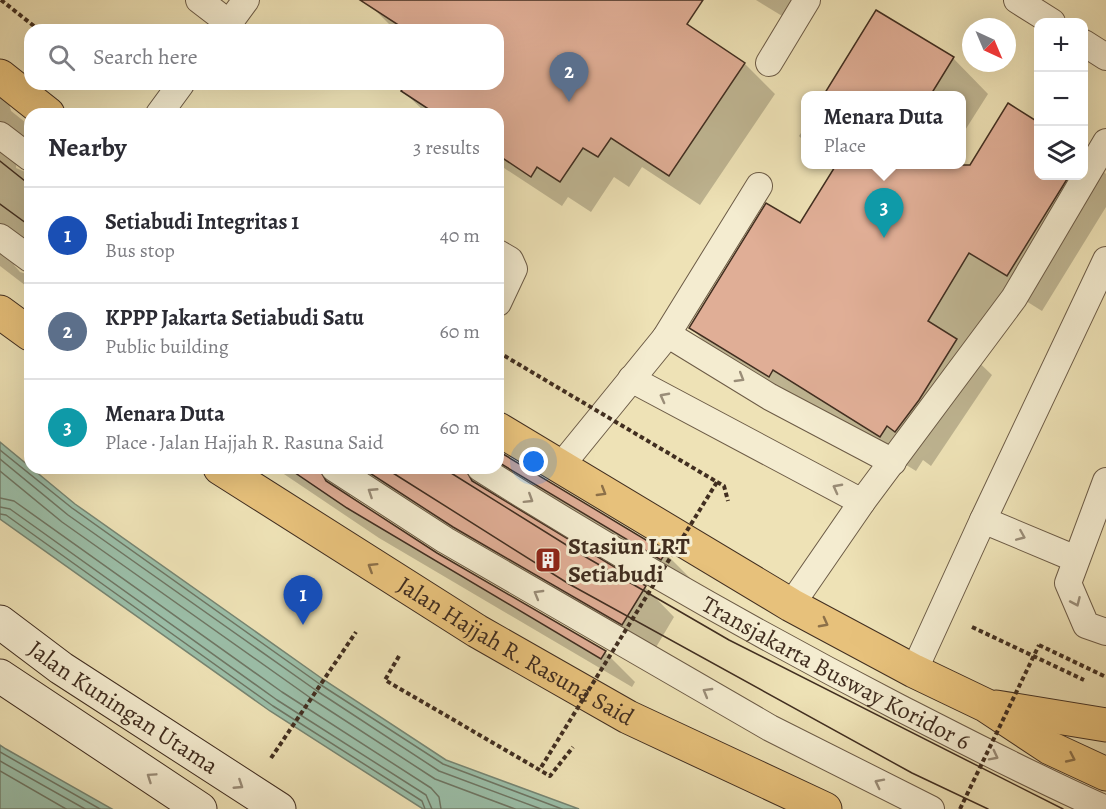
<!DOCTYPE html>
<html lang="en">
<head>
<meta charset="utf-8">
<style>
  body { margin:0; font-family:Alegreya,serif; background:#f7f7f7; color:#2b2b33 }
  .controls { position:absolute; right:18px; top:18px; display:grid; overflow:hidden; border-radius:12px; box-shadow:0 6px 24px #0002 }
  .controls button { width:54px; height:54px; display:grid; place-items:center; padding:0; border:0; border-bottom:2px solid #e1e1e2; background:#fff; color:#2b2b33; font:30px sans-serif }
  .compass { position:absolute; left:962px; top:18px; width:54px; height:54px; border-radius:50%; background:#fff; box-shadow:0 6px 24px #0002; rotate:136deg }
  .you { position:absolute; left:534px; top:462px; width:21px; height:21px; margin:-15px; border:4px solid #fff; border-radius:50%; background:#1a73e8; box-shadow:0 0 0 9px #1a73e833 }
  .badge { display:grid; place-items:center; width:39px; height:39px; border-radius:50%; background:#8f2418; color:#fff; font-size:20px; font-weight:700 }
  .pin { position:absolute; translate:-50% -50px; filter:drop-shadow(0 2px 3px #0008) }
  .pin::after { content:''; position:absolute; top:32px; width:21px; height:18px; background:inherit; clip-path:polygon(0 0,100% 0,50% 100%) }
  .popup { position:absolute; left:801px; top:91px; width:165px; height:78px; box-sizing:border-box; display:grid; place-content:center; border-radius:12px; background:#fff; filter:drop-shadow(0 2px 4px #0005); font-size:20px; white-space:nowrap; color:#7c7c81 }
  .popup b { font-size:22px; color:#2b2b33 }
  .popup::after { content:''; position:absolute; left:50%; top:100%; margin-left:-12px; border:12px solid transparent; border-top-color:#fff }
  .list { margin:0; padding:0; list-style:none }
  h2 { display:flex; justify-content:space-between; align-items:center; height:78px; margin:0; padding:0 24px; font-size:26px }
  h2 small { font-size:20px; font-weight:400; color:#7c7c81 }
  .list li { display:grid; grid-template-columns:39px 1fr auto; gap:18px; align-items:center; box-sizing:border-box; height:96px; padding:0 24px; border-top:2px solid #e1e1e2 }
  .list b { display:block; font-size:22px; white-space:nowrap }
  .list p { margin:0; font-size:20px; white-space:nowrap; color:#7c7c81 }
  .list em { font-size:20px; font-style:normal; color:#7c7c81 }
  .icon { flex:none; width:33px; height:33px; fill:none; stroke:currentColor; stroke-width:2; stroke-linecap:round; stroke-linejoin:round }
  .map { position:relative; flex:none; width:1106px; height:809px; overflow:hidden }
  .search { position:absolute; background:#fff; box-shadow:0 6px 24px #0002; left:24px; top:24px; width:480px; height:66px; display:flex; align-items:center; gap:15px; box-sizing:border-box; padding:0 21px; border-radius:18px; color:#7c7c81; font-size:22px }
  .panel { position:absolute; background:#fff; box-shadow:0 6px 24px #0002; left:24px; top:108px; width:480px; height:366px; border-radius:18px }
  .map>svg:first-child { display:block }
  .water { fill:#9bbfa9; stroke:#778572; stroke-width:1.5 }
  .shadow { fill:#0003 }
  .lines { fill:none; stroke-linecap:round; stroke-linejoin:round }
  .shore { stroke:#6e7664; stroke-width:1.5 }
  .building { fill:#e0ae96; stroke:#412e20; stroke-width:1.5 }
  .lane-casing { stroke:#6c5b46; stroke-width:28 }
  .secondary-casing { stroke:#412e20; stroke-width:35 }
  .primary-casing { stroke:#412e20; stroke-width:35 }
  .path { stroke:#412e20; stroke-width:4; stroke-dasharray:4.5 3; stroke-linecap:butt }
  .lane { stroke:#f4ecd0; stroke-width:26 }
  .secondary { stroke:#f4ecd0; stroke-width:33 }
  .primary { stroke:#e7c17b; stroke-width:33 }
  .tram { stroke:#412e20; stroke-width:1.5 }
  .path-bridge { stroke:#412e20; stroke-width:4; stroke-dasharray:4.5 3; stroke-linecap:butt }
  .oneway { stroke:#9a8d78 }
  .oneway2 { stroke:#8c7049 }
  .labels { text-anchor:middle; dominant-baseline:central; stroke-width:6; stroke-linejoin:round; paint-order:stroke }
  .poi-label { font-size:24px; font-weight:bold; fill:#412e20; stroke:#f4ecd0; text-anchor:start }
  .street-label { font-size:24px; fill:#412e20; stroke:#f4ecd0 }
</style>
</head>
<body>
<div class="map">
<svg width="1106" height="809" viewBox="0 0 1106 809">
  <rect width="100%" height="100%" fill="#eee2b6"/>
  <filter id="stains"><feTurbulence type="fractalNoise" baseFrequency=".00333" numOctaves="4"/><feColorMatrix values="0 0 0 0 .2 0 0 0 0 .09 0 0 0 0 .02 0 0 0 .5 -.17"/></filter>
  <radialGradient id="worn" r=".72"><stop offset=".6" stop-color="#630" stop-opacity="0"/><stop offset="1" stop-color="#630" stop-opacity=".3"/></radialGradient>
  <g class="water">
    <polygon points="0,442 75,504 324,680 446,760 579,809 423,809 270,711 0,519"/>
    <polygon points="0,745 6,749 112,809 0,809"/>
  </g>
  <g class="shadow">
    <polygon points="374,0 648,0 745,64 775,94 700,205 642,167 629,187 614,177 591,212 568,197 562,206 498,164 498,114 427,114 403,91 408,84 498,84 498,30 395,30 370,5"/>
    <polygon points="756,0 799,0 787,19"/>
    <polygon points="953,58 988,94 962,135 962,95 824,95"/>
    <polygon points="0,69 11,111 30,126 30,150 17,156 16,168 30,174 30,252 18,257 14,265 20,272 30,275 30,289 0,266"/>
    <polygon points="1008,105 1038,124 1038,176 1084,176 1084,152 1106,174 1106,207 1042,311 1005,288 966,350 992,375 931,466 923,460 916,471 809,405 726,363 691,328 801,225 834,171 828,164 945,164 964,176"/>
    <polygon points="806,125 806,143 799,136"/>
    <polygon points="498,427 511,450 509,459 665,553 695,583 496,491 496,497 645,587 674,617 652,654 350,490 350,498 437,554 605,652 635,682 632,687 379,538 275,468 498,468"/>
  </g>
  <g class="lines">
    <g class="shore">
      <polyline points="0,450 72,508 321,685 443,764 562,809"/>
      <polyline points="0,459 68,515 317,691 439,771 541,809"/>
      <polyline points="0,471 62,522 312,699 435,779 515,809"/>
      <polyline points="0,498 14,501 282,692 431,788 439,797 441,809"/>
      <polyline points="0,507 10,509 277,700 426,795 432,809"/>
      <polyline points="0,514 6,515 273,706 422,801 425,809"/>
      <polyline points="0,752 100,809"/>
      <polyline points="0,761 85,809"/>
      <polyline points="0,771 66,809"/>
    </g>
  </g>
  <g class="building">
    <polygon points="360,0 703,0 687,24 745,63 669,176 611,138 598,157 583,148 560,182 537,167 531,177 498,155 498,114 436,114 401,91 406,84 498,84 498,30 406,30"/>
    <polygon points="876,10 954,57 930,96 823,96"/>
    <polygon points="1008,103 1038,122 1038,176 1069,176 1007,276 969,253 928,321 957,339 919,400 895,432 887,426 880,437 773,370 769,377 689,328 766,203 800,223 836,165 970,165"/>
    <polygon points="498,451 666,552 661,560 498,462"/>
    <polygon points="288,468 319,468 326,481 437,553 606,651 601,659 347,508"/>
    <polygon points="362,468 465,468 472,481 646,586 622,625 453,527"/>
  </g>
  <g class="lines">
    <g class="lane-casing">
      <g id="lane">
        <polyline points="199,0 229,23"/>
        <polyline points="1017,0 1052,22"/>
        <polyline points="224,30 246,0"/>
        <polyline points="1084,43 1106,57"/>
        <polyline points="769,63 807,0"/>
        <polyline points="159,114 181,84"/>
        <polyline points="0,135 30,158"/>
        <polyline points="0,237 30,259"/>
        <polyline points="498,253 510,260 514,269 498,303"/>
        <polyline points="665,338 759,186"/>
        <polyline points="631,379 862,502 1014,298 1106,142"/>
        <polyline points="560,467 665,338 672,337 770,397 893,462"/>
        <polyline points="334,468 445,540 770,728 931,809"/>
        <path id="s1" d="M480,468C616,554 755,633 898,707C967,742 1035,778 1106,809"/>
        <polyline points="1106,481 1068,583 1086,625 1106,632"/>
        <polyline points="983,520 1106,260"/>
        <polyline points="791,605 862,502"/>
        <polyline points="914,671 983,520 1076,559"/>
      </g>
    </g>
    <g class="secondary-casing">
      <g id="secondary">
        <path id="s2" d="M0,622L61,668L279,809"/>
        <polyline points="0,676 200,809"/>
      </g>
    </g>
    <g class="primary-casing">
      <g id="primary">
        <polyline points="0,76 48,114"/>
        <polyline points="0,312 30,334"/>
        <polyline points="498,429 791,605 914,671 985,705 1050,748 1106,774"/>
        <path id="s3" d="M220,468L477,631L628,717L825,809"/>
        <polyline points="996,707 1106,725"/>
      </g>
    </g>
    <g class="path">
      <polyline points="1,0 39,30"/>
      <polyline points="105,84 109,88"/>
      <polyline points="717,482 724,486 728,501"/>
      <polyline points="972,627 1084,680"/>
      <polyline points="1039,645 1106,677"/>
      <polyline points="399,656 385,680 550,776 573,747"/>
      <polyline points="271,758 356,632"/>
    </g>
    <use href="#lane" class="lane"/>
    <use href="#secondary" class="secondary"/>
    <use href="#primary" class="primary"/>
    <g class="tram">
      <polyline points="0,161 30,185"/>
      <polyline points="0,204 30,226"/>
      <polyline points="385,468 569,584 912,773 988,809"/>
      <polyline points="443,468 584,556 729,640 1063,809"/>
    </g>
    <g class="path-bridge">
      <polyline points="498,352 717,482 540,769"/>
      <polyline points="960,809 1039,645"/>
    </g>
  </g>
  <defs><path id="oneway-chevron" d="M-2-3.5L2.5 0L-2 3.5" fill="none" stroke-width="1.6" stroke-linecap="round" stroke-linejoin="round" transform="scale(1.5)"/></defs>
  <g class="oneway">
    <use href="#oneway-chevron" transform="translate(740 378) rotate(31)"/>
    <use href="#oneway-chevron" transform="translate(664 397) rotate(-152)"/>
    <use href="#oneway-chevron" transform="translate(837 488) rotate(-152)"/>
    <use href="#oneway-chevron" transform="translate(372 492) rotate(-147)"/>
    <use href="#oneway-chevron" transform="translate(529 499) rotate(32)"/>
    <use href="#oneway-chevron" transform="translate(1021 536) rotate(23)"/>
    <use href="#oneway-chevron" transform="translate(538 594) rotate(-150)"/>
    <use href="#oneway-chevron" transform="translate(1076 602) rotate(66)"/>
    <use href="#oneway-chevron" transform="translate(707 692) rotate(-150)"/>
    <use href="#oneway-chevron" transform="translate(994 756) rotate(27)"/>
    <use href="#oneway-chevron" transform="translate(151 777) rotate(-146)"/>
    <use href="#oneway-chevron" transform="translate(879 783) rotate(-153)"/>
    <use href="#oneway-chevron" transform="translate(239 785) rotate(33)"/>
  </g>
  <g class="oneway2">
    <use href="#oneway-chevron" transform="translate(602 492) rotate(31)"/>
    <use href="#oneway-chevron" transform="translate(372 567) rotate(-148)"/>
    <use href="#oneway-chevron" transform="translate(824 623) rotate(28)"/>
    <use href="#oneway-chevron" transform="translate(1071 758) rotate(25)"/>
  </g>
  <defs>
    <g id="building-square" transform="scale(1.35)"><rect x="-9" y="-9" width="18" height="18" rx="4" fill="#8f2418" stroke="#f4ecd0"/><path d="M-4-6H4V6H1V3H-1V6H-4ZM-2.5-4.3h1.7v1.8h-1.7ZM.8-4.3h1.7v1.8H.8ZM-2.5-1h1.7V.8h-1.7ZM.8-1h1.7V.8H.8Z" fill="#fff"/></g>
  </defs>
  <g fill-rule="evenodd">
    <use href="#building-square" x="548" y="560"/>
  </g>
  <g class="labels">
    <g class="poi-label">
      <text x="568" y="546">Stasiun LRT<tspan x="568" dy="28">Setiabudi</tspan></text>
    </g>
    <g class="street-label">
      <text stroke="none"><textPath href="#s3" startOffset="348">Jalan Hajjah R. Rasuna Said</textPath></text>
      <text stroke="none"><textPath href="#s1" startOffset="411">Transjakarta Busway Koridor 6</textPath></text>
      <text stroke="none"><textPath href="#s2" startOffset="150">Jalan Kuningan Utama</textPath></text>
    </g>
  </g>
  <rect width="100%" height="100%" filter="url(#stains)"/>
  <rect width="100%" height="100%" fill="url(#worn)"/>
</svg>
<div class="controls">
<button>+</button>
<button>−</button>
<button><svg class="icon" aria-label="layers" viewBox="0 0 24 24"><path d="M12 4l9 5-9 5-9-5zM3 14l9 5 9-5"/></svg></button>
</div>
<svg class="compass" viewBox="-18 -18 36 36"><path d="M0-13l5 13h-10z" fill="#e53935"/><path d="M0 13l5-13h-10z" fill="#7c7c81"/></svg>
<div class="you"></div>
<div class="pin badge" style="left:303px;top:625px;background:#1a4fb4">1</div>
<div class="pin badge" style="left:569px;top:102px;background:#5c6f8a">2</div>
<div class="pin badge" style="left:884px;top:238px;background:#0f9aa8">3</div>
<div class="popup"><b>Menara Duta</b>Place</div>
<div class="search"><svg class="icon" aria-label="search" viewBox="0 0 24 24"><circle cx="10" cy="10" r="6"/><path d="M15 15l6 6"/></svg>Search here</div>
<section class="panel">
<h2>Nearby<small>3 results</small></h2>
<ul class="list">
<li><span class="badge" style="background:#1a4fb4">1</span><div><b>Setiabudi Integritas 1</b><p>Bus stop</p></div><em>40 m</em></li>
<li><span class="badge" style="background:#5c6f8a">2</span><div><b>KPPP Jakarta Setiabudi Satu</b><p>Public building</p></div><em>60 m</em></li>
<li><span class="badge" style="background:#0f9aa8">3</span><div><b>Menara Duta</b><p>Place · Jalan Hajjah R. Rasuna Said</p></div><em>60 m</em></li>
</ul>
</section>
</div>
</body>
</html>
